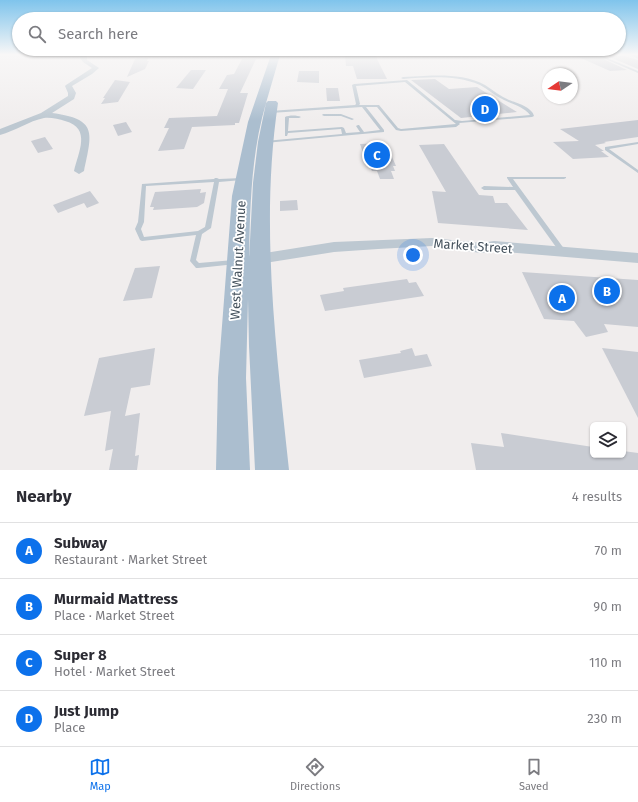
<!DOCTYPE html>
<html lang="en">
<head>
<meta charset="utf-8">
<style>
  body { margin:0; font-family:"Fira Sans",sans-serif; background:#f2f2f3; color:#2b2b33 }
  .controls { position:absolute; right:12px; bottom:12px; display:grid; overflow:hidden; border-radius:6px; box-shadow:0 1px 3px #0004 }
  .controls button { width:36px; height:36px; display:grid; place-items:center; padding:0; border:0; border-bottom:1px solid #e1e1e2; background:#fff; color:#2b2b33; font:20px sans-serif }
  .compass { position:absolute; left:542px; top:68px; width:36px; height:36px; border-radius:50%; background:#fff; box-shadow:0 1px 3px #0004; rotate:257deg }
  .you { position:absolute; left:413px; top:255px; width:14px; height:14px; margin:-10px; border:3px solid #fff; border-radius:50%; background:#1a73e8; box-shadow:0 0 0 6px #1a73e833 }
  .badge { display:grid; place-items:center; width:26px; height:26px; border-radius:50%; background:#0c71eb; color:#fff; font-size:13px; font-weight:700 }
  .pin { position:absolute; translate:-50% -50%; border:2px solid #fff; box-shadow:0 1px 4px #0006 }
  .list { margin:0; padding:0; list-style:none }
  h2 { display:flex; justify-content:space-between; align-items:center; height:52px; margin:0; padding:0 16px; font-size:17px }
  h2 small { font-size:13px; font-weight:400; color:#7c7c81 }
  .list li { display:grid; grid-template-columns:26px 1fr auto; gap:12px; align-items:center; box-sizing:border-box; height:56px; padding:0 16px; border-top:1px solid #e1e1e2 }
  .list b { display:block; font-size:15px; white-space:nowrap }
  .list p { margin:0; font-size:13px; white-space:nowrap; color:#7c7c81 }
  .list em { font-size:13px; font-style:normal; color:#7c7c81 }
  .icon { flex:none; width:22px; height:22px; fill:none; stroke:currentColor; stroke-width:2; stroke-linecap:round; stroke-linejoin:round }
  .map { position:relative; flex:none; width:638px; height:470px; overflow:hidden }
  .search { position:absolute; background:#fff; box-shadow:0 1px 3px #0004; left:12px; right:12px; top:12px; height:44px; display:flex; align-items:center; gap:10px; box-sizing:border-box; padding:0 14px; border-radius:22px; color:#7c7c81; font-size:15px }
  .sheet { height:276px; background:#fff }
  nav { display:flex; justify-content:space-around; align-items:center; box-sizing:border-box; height:56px; border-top:1px solid #e1e1e2; background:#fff; font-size:11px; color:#7c7c81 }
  nav a { display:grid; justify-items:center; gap:2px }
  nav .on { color:#0c71eb }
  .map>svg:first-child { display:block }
  .building { fill:#c9ccd3 }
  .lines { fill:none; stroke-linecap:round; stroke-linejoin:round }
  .service { fill:#bdc8d1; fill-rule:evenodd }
  .minor { fill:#bdc8d1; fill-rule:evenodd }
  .primary { fill:#abbecf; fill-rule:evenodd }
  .labels { text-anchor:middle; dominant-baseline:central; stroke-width:3.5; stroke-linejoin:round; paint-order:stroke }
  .street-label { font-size:13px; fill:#44515c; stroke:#fff }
</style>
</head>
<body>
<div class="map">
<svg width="638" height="470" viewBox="0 0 638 470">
  <rect width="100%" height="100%" fill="#f0eded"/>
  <g class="building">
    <polygon points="345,55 375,55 387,79 357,79 353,66 346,66"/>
    <polygon points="574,55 595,55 627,70 610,71"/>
    <polygon points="605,55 624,56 638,60 638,69"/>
    <polygon points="148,58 147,61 149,61 145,69 127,77 135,59"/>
    <polygon points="242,59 256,59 240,93 248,93 239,123 235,123 235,125 192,127 184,149 158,151 169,128 164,128 169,118 217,116 228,89 219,89 227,75 234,74"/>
    <polygon points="191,70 206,70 193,89 176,88"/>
    <polygon points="299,71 319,71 319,83 297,82"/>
    <polygon points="435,79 449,89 477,87 517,112 461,118 411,80"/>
    <polygon points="115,80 130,82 118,102 101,104 105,98 103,98"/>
    <polygon points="326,88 338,88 340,101 327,101"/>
    <polygon points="638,120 638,137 604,142 606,143 595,145 604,151 601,151 609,157 573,159 553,142 579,141 560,129"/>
    <polygon points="126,122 132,132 118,136 113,125"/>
    <polygon points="45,137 53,149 38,153 31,141"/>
    <polygon points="386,143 396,166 393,166 395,171 391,171 394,179 380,179 377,171 372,171 370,167 368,167 360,144"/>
    <polygon points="444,144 479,195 493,196 495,203 507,203 528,230 438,223 432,191 446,192 419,145"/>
    <polygon points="201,189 200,193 206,192 204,203 197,207 153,210 154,207 150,207 155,192"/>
    <polygon points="90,191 99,203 87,208 84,203 58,213 53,205"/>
    <polygon points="297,200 298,210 280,211 280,201"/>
    <polygon points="160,266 152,298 123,301 135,268"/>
    <polygon points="522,272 638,280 638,327 604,324 608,332 586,337 574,321 544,319"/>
    <polygon points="407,279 409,283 416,282 424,296 325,311 320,295 344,291 343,288"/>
    <polygon points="155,348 150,385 131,388 125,416 140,413 135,456 139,455 137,470 109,470 113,449 105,451 111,411 84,416 99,358"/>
    <polygon points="412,348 415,356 427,354 432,366 364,378 359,360 401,353 400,351"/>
    <polygon points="602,348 638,352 638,418"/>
    <polygon points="501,433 593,447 593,455 623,455 623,451 638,453 638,470 476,470 471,443 504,447"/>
  </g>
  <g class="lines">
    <g class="service">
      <polygon points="596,55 600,55 638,71 638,73"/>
      <path d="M424,76C444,75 466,75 485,85C493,90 500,96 509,100C517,103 532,107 534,116L532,117L459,123L460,124L456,127L401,131L396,130L377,107H366L384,130V132L265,143L263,142L265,141L342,134L341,129L288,133L287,136H285V117C289,115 297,115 301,117L299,118H289L288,131L342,127L344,128L346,133L360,132L356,126L358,125H359L364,132L380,130L362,107L270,113L268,112L270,111L355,105L356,104L352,85L354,84L407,80L455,120L462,121L530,115C524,107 512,104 504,100C495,96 488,89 480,85C456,75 429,77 403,79L401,78L403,77ZM405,82L456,124L401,129L398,128L379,105H359L360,104L356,86Z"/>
      <polygon points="323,114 341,114 354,119 352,120 341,116 324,116 322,115"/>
      <polygon points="638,142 638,144 609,149 638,170 638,173 605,150 605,147"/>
      <polygon points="507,177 566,177 566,178 564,179 513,179 565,250 566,252 565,254 561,254 515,190 484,190 481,188 484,186 513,187 507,178"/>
      <path d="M215,178H217L219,179L242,178L244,179L242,180L219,182L211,228L202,234L196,260L199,263L234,260H236L237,262L236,264L198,268H196L190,261L196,235L142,241L140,240L135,229L138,222L142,184L214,179ZM214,182L205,227L198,231L144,237L141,229L144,222L146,186Z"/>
    </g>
    <g class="minor">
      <path d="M81,55H87V60L99,68L92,74L72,86L76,93L74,99L52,113C98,119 92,133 84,171L79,174L74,171C78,153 92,128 65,121C59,119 50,117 44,118C29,121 15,131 0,135V129L41,113L68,96V93L65,86L66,85L92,68L83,62L80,58Z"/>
      <polygon points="631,55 638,55 638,59"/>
      <polygon points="432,238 481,243 494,241 638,253 638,263 494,251 481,253 432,246 378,249 334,252 253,265 248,264 246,260 248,256 253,255 334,242"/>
    </g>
    <path class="primary" d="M271,55H280L266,103L268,101H276L278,103C260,225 276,348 289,470H255L249,346L248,299L246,378L250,470H216L218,378L232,196L248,122ZM266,103L258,142L253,183L249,260C250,207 251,154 266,103Z"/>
  </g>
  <linearGradient id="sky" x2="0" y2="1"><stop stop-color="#7fc4ec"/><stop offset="0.45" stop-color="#f8f7f7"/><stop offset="1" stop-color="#f8f7f7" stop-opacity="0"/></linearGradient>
  <rect width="638" height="121" fill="url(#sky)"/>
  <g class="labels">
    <g class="street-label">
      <text transform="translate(473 246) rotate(4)">Market Street</text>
      <text transform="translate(238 260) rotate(-87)">West Walnut Avenue</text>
    </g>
  </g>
</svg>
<div class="controls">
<button><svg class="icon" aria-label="layers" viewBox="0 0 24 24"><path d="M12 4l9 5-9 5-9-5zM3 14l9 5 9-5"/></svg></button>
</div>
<svg class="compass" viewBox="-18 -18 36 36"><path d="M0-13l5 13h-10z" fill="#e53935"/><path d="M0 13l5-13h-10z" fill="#7c7c81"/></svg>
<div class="you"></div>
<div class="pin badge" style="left:562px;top:298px">A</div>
<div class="pin badge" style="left:607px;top:291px">B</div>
<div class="pin badge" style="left:377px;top:155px">C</div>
<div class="pin badge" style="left:485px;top:109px">D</div>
<div class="search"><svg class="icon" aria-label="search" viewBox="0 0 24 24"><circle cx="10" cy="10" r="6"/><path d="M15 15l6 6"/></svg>Search here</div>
</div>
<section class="sheet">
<h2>Nearby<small>4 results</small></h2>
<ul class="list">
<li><span class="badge">A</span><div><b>Subway</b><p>Restaurant · Market Street</p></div><em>70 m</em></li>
<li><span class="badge">B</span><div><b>Murmaid Mattress</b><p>Place · Market Street</p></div><em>90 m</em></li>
<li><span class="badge">C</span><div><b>Super 8</b><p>Hotel · Market Street</p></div><em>110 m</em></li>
<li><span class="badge">D</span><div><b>Just Jump</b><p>Place</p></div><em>230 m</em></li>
</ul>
</section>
<nav>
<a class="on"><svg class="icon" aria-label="map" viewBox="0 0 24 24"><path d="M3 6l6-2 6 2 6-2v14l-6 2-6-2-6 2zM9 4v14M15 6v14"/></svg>Map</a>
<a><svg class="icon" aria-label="directions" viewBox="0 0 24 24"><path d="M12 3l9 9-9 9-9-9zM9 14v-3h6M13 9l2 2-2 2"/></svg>Directions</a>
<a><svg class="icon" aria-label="saved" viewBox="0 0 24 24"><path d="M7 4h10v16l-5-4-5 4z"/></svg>Saved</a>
</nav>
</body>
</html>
